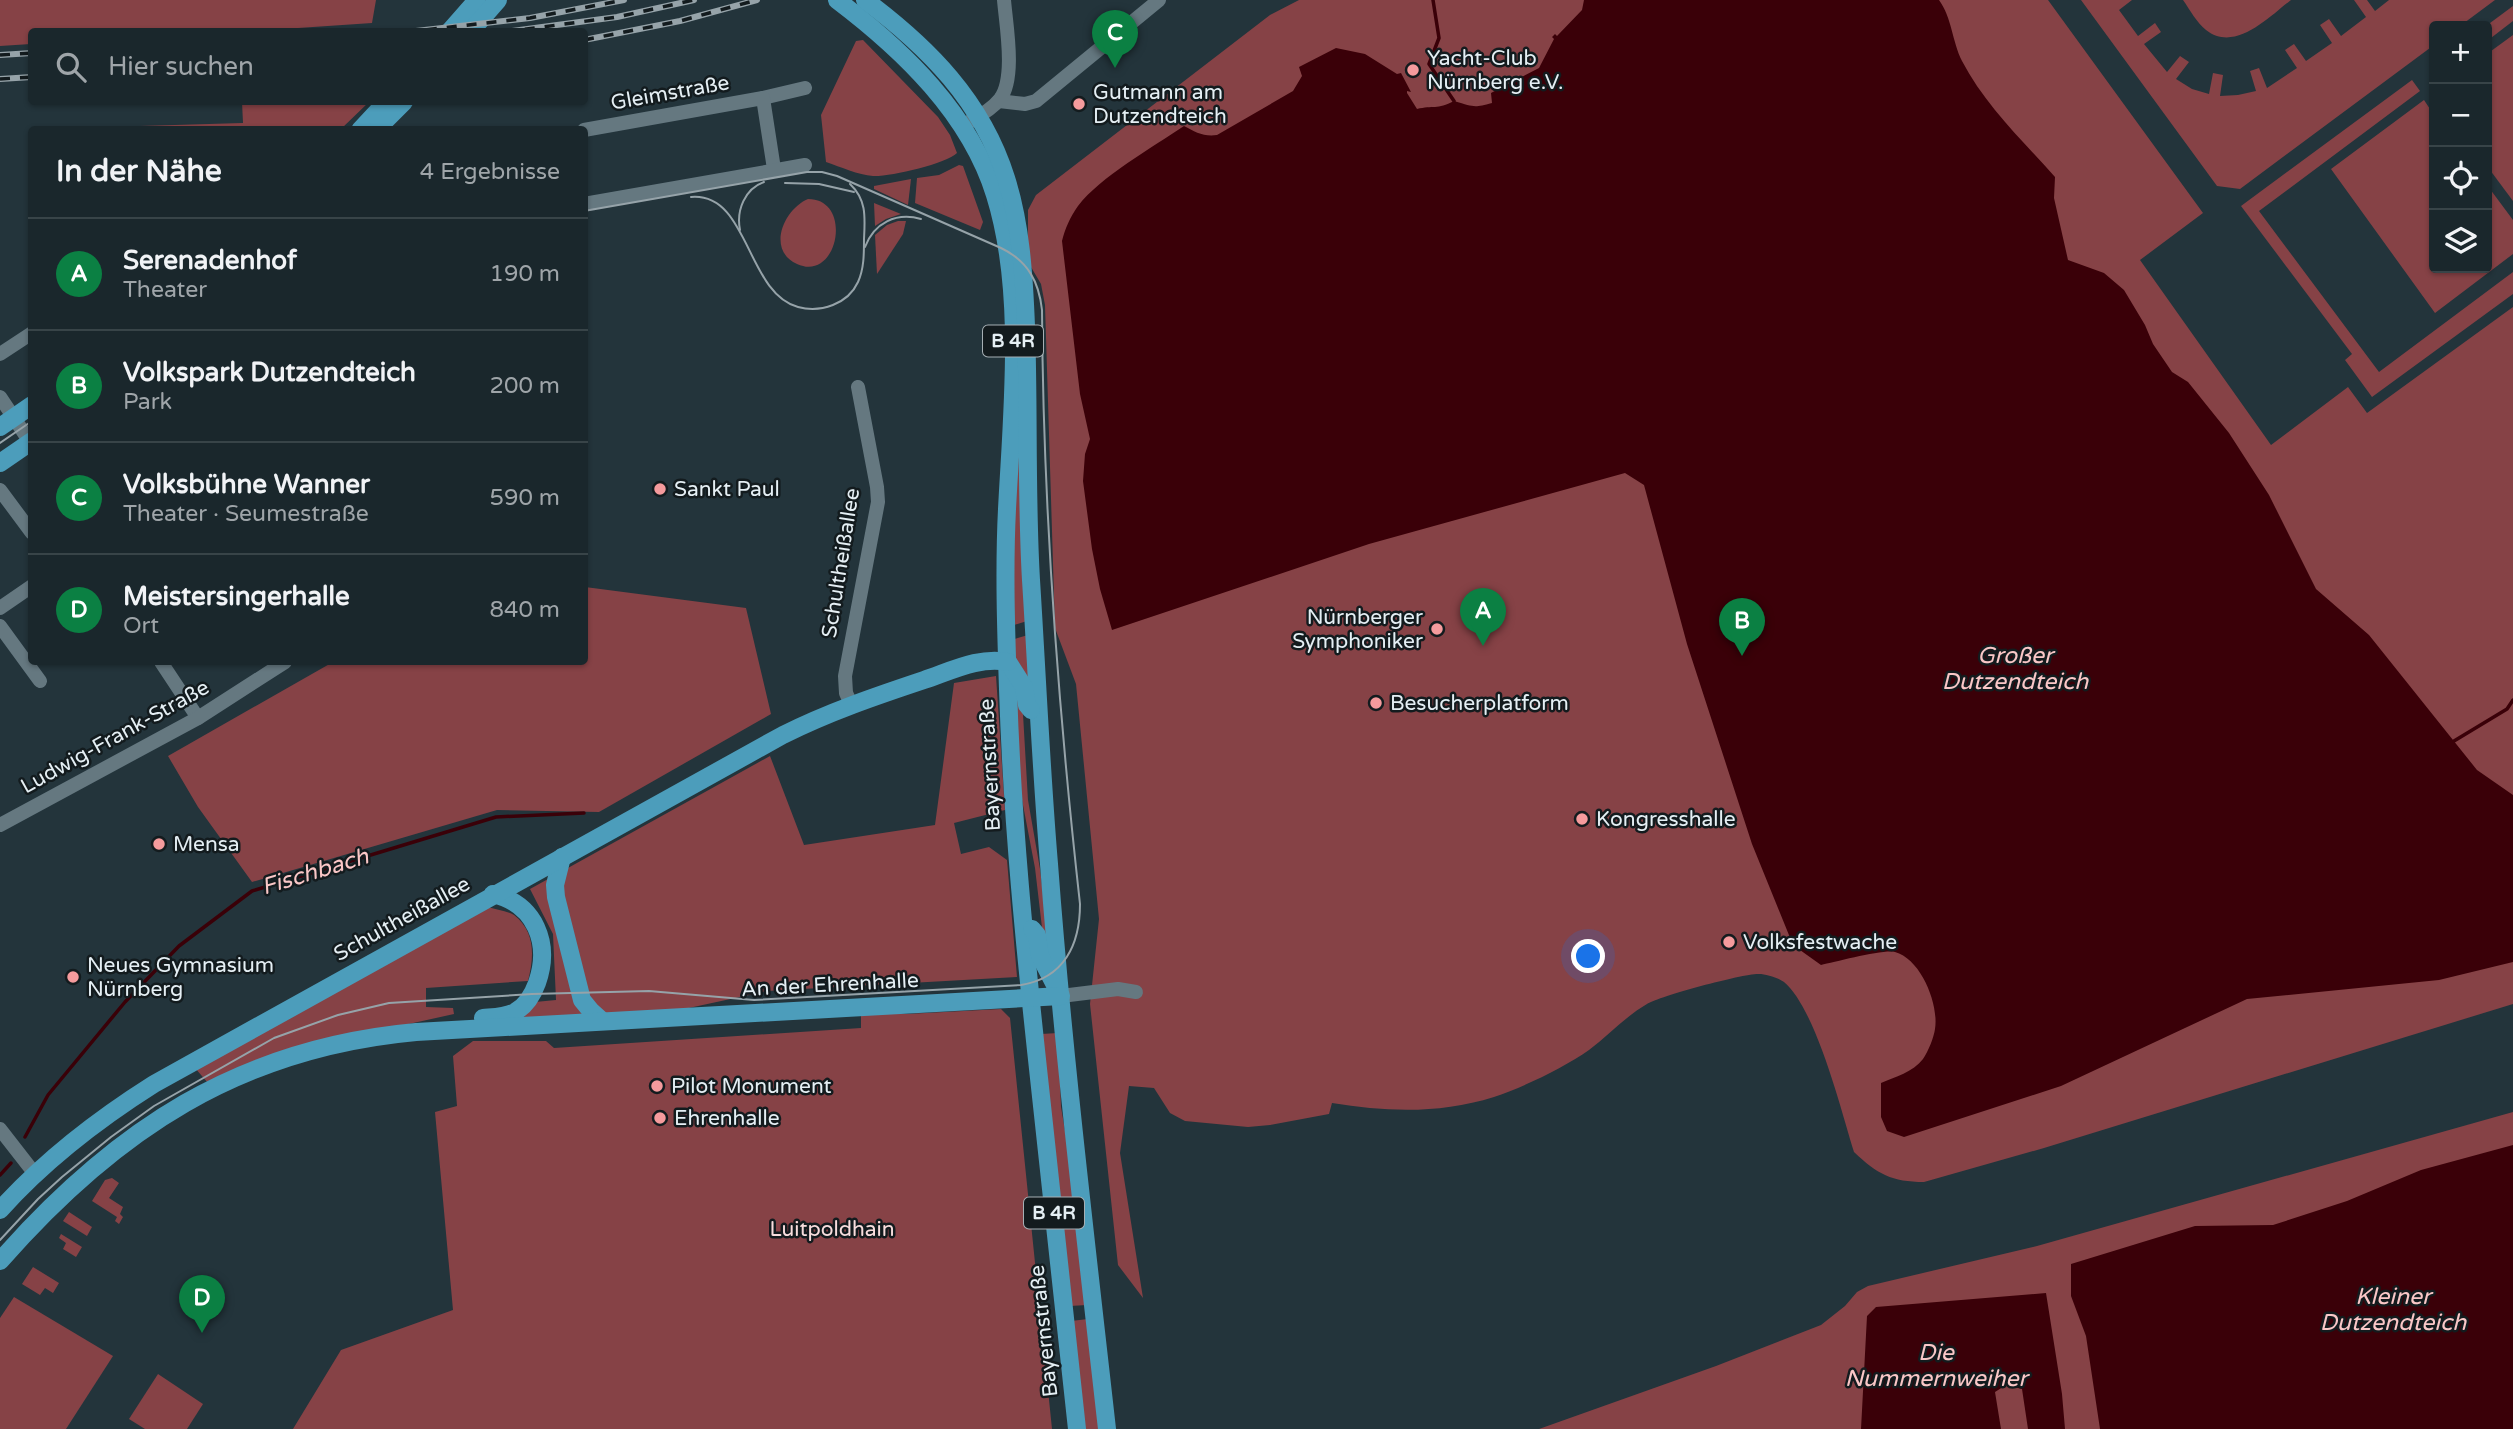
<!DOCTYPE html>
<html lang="de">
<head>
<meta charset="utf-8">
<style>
  body { margin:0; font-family:"Varela Round",sans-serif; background:#273338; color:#f1f3f6 }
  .controls { position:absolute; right:21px; top:21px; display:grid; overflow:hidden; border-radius:7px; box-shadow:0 2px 5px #0004 }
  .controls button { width:63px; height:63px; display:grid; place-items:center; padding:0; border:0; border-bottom:2px solid #384448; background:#1a272c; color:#f1f3f6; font:35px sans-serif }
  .you { position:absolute; left:1589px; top:957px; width:24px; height:24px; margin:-18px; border:5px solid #fff; border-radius:50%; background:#1a73e8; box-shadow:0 0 0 10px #1a73e833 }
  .badge { display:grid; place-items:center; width:46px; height:46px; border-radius:50%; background:#0b8043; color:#fff; font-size:23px; font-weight:700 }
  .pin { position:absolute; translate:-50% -58px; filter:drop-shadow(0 2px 4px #0008) }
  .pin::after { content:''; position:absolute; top:37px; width:24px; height:21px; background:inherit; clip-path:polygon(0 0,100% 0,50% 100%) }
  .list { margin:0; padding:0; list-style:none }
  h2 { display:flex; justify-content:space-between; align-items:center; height:91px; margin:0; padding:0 28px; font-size:30px }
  h2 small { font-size:23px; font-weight:400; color:#9fa5a9 }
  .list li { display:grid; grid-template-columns:46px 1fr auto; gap:21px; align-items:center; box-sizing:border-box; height:112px; padding:0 28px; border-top:2px solid #384448 }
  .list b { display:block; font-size:26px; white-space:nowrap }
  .list p { margin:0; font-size:23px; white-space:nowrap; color:#9fa5a9 }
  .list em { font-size:23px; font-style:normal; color:#9fa5a9 }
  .icon { flex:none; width:38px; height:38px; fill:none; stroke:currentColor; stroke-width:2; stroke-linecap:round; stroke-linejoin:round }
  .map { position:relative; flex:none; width:2513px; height:1429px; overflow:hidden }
  .search { position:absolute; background:#1a272c; box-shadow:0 2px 5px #0004; left:28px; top:28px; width:560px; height:77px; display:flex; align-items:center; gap:18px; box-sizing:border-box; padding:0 24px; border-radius:7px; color:#9fa5a9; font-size:26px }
  .panel { position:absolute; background:#1a272c; box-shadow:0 2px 5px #0004; left:28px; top:126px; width:560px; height:539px; border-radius:7px }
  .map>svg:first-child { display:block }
  .green { fill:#864246 }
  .water { fill:#3a0008 }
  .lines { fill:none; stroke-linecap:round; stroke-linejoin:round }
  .stream { stroke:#3a0008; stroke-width:3.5 }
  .minor { stroke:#657880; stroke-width:14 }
  .major { stroke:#4c9dbb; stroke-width:18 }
  .tram { stroke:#96a3a9; stroke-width:2 }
  .rail-casing { stroke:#96a3a9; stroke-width:6 }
  .rail { stroke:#131b1e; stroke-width:3.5; stroke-dasharray:10; stroke-linecap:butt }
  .poi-dot { fill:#f59b9d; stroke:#131b1e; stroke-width:2.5 }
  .labels { text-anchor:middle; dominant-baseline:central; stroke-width:5; stroke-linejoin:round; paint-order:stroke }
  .shield { fill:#131b1e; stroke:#a6afb4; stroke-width:2 }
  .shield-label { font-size:19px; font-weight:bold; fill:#e5eff4 }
  .poi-label { font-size:21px; fill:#e5eff4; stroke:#131b1e; text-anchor:start }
  .street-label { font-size:21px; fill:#e5eff4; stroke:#131b1e }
  .park-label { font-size:21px; fill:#f8dddd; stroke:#131b1e }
  .water-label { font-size:23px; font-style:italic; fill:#fac7c7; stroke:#131b1e }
</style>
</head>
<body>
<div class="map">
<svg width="2513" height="1429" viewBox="0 0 2513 1429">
  <rect width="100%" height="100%" fill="#23343b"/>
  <g class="green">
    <polygon points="0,0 376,0 372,23 239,32 32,32 31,44 0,46"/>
    <path d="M1299,0H2048L2203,213L2140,260L2271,445L2348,387L2367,413L2513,307V1004L2044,1148L1924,1182C1892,1182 1877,1174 1854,1152C1841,1110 1816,1009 1784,982C1779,978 1766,974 1759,974C1745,973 1660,996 1647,1004C1626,1016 1609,1035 1589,1050C1565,1067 1522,1088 1494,1097C1440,1114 1387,1112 1332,1103L1329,1114L1270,1125L1248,1127L1185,1121L1170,1113L1154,1088L1129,1086L1120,1153L1143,1298L1118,1265L1090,1004L1099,919L1076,684L1055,628L1045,305L1041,284L1028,262V210L1036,195L1270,15Z"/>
    <polygon points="2081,0 2132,0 2119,10 2138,36 2155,23 2161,32 2144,44 2167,72 2180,56 2189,62 2176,79 2192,89 2209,94 2213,73 2223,75 2220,96 2238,95 2256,91 2250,71 2259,68 2267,88 2297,68 2285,50 2294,44 2306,61 2332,43 2320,25 2329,19 2341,36 2366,17 2354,0 2367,0 2375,11 2389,0 2495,0 2460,26 2434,26 2434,45 2240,189 2217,186"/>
    <path d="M2183,0H2291C2269,17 2235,53 2206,30C2197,23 2190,10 2183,0Z"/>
    <polygon points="2513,6 2513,21 2487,41 2486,26"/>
    <polygon points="2513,35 2513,201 2487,166 2487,54"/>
    <path d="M863,40L938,117L950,135L957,153C946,164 889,177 873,176C858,175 841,167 826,162L821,115L856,41Z"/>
    <polygon points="2412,80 2420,91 2259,211 2379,372 2513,272 2513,294 2372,397 2345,360 2352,354 2241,206"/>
    <polygon points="2424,100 2434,115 2434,268 2487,268 2487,185 2513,220 2513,254 2435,313 2331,169"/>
    <polygon points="242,102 369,102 341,129 134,129 140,126 243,123"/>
    <polygon points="959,165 963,166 983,222 980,230 915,203 917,178 939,175"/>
    <polygon points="911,179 908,205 874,189 874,186"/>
    <path d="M808,199C854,199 838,283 797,264C766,250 784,209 808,199Z"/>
    <polygon points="874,203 901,214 886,219 875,226"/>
    <polygon points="898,221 906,221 903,234 877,274 875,235 887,225"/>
    <polygon points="1019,435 1027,621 1011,626 1009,590"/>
    <polygon points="585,587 746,608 771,714 599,812 497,810 252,882 198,807 168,756 333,662 584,662"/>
    <polygon points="1028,635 1030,676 1027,678 1018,668 1011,640"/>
    <polygon points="996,676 1005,810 954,823 961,854 989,847 1007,860 1017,977 767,991 675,1011 520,1022 535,1002 556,1000 553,934 530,889 770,756 804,845 935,825 954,683"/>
    <polygon points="1016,689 1022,697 1028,800 1040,869 1050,951 1045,953 1035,868 1019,784"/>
    <path d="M487,907C495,909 507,911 514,915C536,932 534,957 528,981L426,988V1007L453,1008L454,1014L291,1050L208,1083L195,1068Z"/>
    <polygon points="1001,1009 1010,1018 1052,1429 293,1429 341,1350 453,1310 435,1112 457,1106 453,1056 473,1041 546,1041 554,1048 861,1028 861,1012 907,1014"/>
    <polygon points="1058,1033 1061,1107 1076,1196 1087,1305 1070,1306 1041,1034"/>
    <polygon points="2513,1112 2513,1429 1539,1429 1716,1366 1821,1325 1845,1306 1857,1292 1868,1286 2037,1246"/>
    <polygon points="112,1178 119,1183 109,1198 123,1207 120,1214 123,1217 119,1224 115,1221 117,1217 92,1201 105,1180"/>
    <polygon points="69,1212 92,1227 87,1236 63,1221"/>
    <polygon points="61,1234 82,1247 76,1257 63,1249 66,1243 59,1238"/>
    <polygon points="33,1267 59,1283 53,1293 45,1288 40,1295 22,1284"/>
    <polygon points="14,1297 113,1356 66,1429 0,1429 0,1318"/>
    <polygon points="1088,1319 1100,1429 1083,1429 1071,1321"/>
    <polygon points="158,1374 203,1404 187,1429 145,1429 129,1419"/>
  </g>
  <g class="water">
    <path d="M1584,0H1939C1952,18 1952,41 1962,61C1985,105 2022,140 2055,177L2054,198L2068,260L2104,273L2124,290L2145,325L2153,344L2172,372L2188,382L2229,433L2269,495L2316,589L2369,635L2477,770L2513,795V962L2439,980L2247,999L2061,1086L1904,1137L1887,1131L1881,1117V1083C1895,1077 1913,1072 1923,1059C1928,1052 1934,1037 1935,1029C1939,1004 1921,959 1895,952C1884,949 1835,962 1821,965L1793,945L1752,844L1687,644L1644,485L1625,473L1369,544L1112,630L1100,589L1092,549L1083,481L1085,454L1090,439L1080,394L1062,241C1065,229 1070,217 1078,206C1100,177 1153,147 1184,126C1195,132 1204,137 1217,135L1293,91L1302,76L1299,67L1336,48L1365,54L1397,74L1401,73L1411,92L1407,91V93L1417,109C1433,105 1437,110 1454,101C1475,107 1473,108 1492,103L1491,93L1539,68L1554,39L1552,37L1555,34L1557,36L1582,10Z"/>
    <polygon points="2513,1145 2513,1429 2100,1429 2086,1336 2071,1296 2071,1264 2195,1226 2273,1225 2347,1201 2421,1170"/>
    <polygon points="2046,1293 2062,1394 2065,1429 2028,1429 2022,1389 2006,1385 1995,1392 2001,1429 1861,1429 1867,1316 1876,1307"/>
  </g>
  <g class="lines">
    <g class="stream">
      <polyline points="1433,0 1439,38 1429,64 1454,101"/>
      <polyline points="2454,741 2507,709 2513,700"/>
      <polyline points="25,1137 48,1095 125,1002 179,946 252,891 496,817 584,813"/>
      <polyline points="0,1175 11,1163"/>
    </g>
    <g class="minor">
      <polyline points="763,98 805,88"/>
      <polyline points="999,101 1025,104 1036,101 1159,0"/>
      <path d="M969,122C980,116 992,109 1000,99C1016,78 1006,25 1004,0"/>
      <polyline points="584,130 763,98 774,169"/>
      <polyline points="584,204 805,165"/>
      <polyline points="0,354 32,333"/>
      <polyline points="0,397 30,442"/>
      <polyline points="0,490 32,533"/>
      <polyline points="0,608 32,586"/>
      <polyline points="0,626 40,681"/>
      <polyline points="161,662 198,718"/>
      <polyline points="851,704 846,693 845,676 878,502 877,487 858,387"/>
      <polyline points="0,825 198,718 285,662"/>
      <polyline points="1061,996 1118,989 1136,992"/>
      <polyline points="0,1129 35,1174"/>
    </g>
    <g class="major">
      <path d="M837,0C903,50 970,114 995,195C1025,291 1012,411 1007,509C1004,569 1006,630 1008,689C1012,819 1025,949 1039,1078C1052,1195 1064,1312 1077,1429"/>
      <path d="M865,0C928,47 982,101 1006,178C1021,225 1024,276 1026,326C1029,410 1026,495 1031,580C1037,674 1041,769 1049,864C1063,1052 1086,1241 1107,1429"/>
      <polyline points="449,32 477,0"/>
      <polyline points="470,32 498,0"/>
      <polyline points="360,130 386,102"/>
      <polyline points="376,130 404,102"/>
      <polyline points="0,427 32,405"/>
      <polyline points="0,463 32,441"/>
      <polyline points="1008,662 1024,687 1027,705 1031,710"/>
      <polyline points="562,857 555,885 556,897 582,1000 591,1011 601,1020"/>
      <polyline points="1032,929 1037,935 1040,956 1057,989"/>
      <path d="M483,1018C493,1017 505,1017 515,1012C526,1006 533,994 537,983C551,943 535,904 493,894"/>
      <path d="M0,1210C45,1160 97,1120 154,1084L783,735C829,712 876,696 924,680C951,671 980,656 1008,662"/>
      <path d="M0,1261C115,1130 239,1048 416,1032L1061,996"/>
    </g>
    <g class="tram">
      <polyline points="785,183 819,184 854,192"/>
      <path d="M691,197C749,192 746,293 798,307C821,313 848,304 858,282C864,269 864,254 864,239C865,218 867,200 850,184"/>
      <path d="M740,230C736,210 745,189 764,182"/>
      <path d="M865,247C874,223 896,212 921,219"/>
      <polyline points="0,443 32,421"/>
      <path d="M0,1240L38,1199L62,1177L111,1137L154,1106L274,1038L338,1015L389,1003L532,994L649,991L754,1000L1021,985C1064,978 1080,945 1080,904C1058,707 1043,509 1042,310C1039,282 1028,261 1001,248L837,176L822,172H807L584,211"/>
    </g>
    <g class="rail-casing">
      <g id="rail">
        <polyline points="407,32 530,18 624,0"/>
        <polyline points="505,32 617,17 694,0"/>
        <polyline points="584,40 680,21 757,0"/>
        <polyline points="0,55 32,53"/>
        <polyline points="0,79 32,77"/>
      </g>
    </g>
    <use href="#rail" class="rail"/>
  </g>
  <g class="poi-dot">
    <circle cx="1413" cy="70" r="7"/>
    <circle cx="1079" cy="104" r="7"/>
    <circle cx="660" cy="489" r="7"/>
    <circle cx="1437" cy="629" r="7"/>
    <circle cx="1376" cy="703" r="7"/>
    <circle cx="1582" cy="819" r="7"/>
    <circle cx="159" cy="844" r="7"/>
    <circle cx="1729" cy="942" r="7"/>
    <circle cx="73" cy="977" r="7"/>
    <circle cx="657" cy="1086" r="7"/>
    <circle cx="660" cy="1118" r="7"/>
  </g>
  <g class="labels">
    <g class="shield">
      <rect x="983" y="325.5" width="60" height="31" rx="5"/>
      <rect x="1024" y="1197.5" width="60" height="31" rx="5"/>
    </g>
    <g class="shield-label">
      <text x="1013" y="341">B 4R</text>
      <text x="1054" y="1213">B 4R</text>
    </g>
    <g class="poi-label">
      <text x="1427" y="58">Yacht-Club<tspan x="1427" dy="24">Nürnberg e.V.</tspan></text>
      <text x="1093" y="92">Gutmann am<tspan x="1093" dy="24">Dutzendteich</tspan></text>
      <text x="674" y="489">Sankt Paul</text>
      <text x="1423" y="617" text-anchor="end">Nürnberger<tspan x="1423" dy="24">Symphoniker</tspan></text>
      <text x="1390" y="703">Besucherplatform</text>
      <text x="1596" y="819">Kongresshalle</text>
      <text x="173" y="844">Mensa</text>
      <text x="1743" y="942">Volksfestwache</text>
      <text x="87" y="965">Neues Gymnasium<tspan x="87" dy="24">Nürnberg</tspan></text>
      <text x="671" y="1086">Pilot Monument</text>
      <text x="674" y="1118">Ehrenhalle</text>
    </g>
    <g class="street-label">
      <text transform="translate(670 93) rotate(-10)">Gleimstraße</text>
      <text transform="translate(841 563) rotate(-81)">Schultheißallee</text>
      <text transform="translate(115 737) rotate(-29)">Ludwig-Frank-Straße</text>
      <text transform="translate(990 765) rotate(-93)">Bayernstraße</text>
      <text transform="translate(402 919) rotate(-29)">Schultheißallee</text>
      <text transform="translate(830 985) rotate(-3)">An der Ehrenhalle</text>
      <text transform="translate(1044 1331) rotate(-96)">Bayernstraße</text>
    </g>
    <g class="park-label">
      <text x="832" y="1229">Luitpoldhain</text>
    </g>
    <g class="water-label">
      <text x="2015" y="656">Großer<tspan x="2015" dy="26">Dutzendteich</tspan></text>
      <text transform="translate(315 872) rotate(-17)">Fischbach</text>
      <text x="2393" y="1297">Kleiner<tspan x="2393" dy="26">Dutzendteich</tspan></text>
      <text x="1936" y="1353">Die<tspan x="1936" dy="26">Nummernweiher</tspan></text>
    </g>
  </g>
</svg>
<div class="controls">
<button>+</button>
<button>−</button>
<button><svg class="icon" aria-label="locate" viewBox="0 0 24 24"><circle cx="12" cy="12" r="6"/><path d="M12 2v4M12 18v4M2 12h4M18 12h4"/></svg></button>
<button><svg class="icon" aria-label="layers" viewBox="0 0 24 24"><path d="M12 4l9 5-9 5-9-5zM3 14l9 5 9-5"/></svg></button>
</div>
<div class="you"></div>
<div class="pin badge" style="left:1483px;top:646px">A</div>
<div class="pin badge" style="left:1742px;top:656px">B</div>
<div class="pin badge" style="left:1115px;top:68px">C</div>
<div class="pin badge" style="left:202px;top:1333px">D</div>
<div class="search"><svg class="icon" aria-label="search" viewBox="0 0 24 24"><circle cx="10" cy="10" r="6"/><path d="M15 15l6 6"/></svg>Hier suchen</div>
<section class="panel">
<h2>In der Nähe<small>4 Ergebnisse</small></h2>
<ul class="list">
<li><span class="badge">A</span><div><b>Serenadenhof</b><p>Theater</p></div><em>190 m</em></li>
<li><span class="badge">B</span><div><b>Volkspark Dutzendteich</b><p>Park</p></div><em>200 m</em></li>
<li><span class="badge">C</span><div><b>Volksbühne Wanner</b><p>Theater · Seumestraße</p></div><em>590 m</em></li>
<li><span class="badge">D</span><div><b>Meistersingerhalle</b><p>Ort</p></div><em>840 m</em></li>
</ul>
</section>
</div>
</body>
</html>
